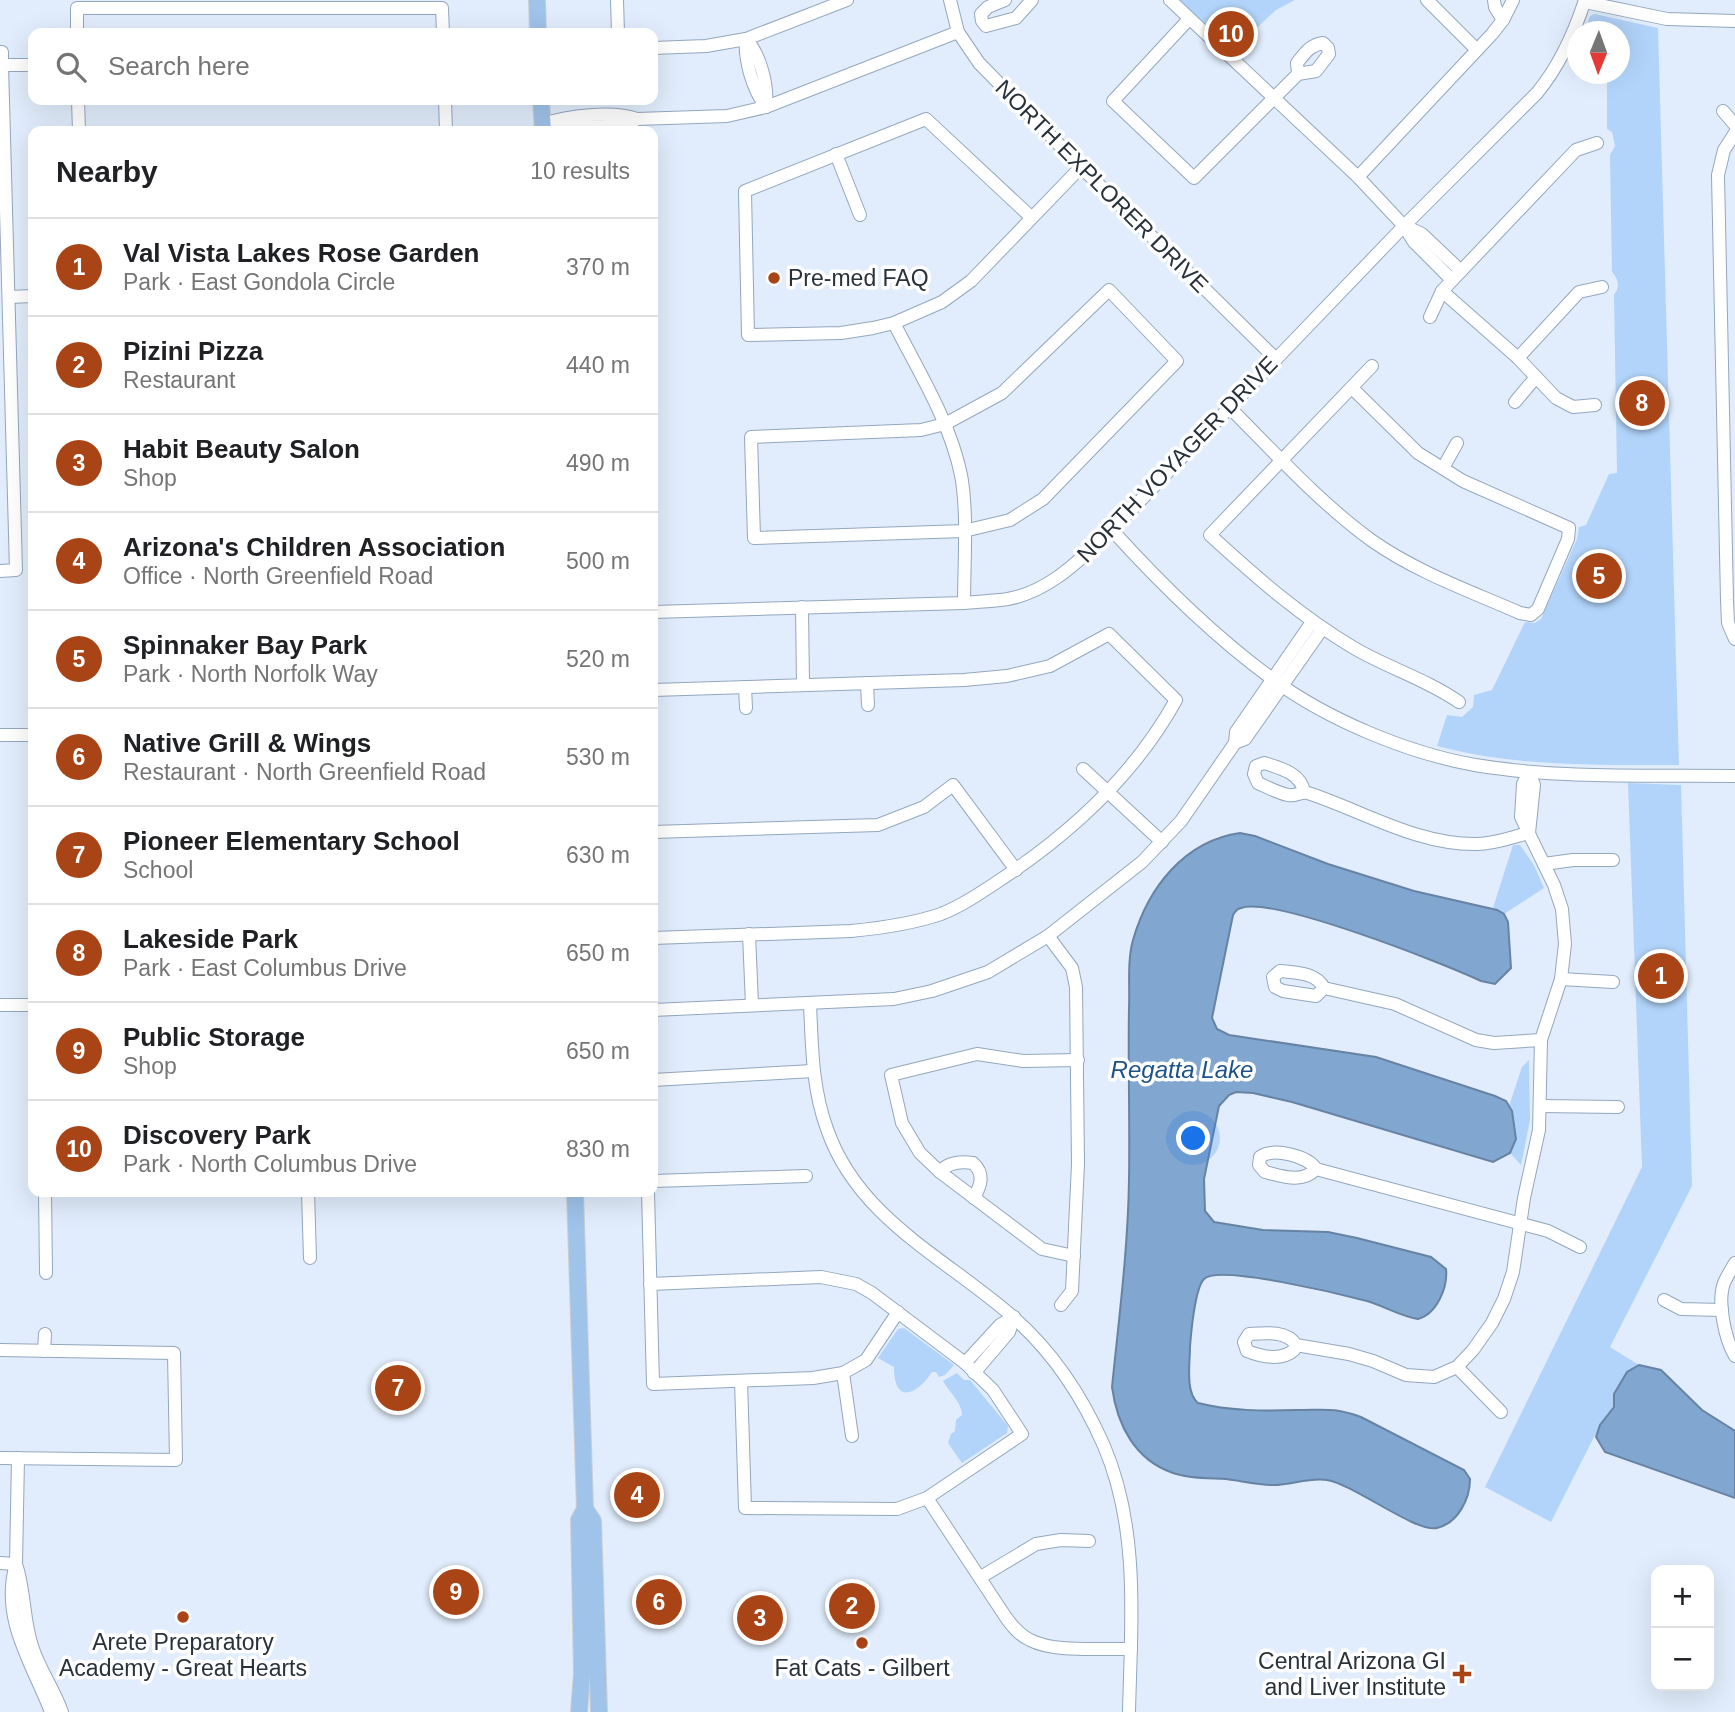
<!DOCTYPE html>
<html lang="en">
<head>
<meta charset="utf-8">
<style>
  body { margin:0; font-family:Arial,sans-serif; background:#f2f2f2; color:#202124 }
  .controls { position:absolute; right:21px; bottom:21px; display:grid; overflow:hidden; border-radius:14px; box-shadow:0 7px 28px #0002 }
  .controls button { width:63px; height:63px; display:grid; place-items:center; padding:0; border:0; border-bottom:2px solid #e0e0e0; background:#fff; color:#202124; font:35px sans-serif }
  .compass { position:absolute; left:1567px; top:21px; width:63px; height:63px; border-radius:50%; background:#fff; box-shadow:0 7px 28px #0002; rotate:181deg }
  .you { position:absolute; left:1194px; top:1139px; width:24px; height:24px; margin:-18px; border:5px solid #fff; border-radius:50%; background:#1a73e8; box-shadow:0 0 0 10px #1a73e833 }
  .badge { display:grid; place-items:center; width:46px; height:46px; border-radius:50%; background:#a94416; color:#fff; font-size:23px; font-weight:700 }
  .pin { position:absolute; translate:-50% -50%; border:4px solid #fff; box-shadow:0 2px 7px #0006 }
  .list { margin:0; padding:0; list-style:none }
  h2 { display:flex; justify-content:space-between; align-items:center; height:91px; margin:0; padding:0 28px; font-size:30px }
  h2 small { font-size:23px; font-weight:400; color:#757577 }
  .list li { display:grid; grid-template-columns:46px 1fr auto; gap:21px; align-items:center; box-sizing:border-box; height:98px; padding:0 28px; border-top:2px solid #e0e0e0 }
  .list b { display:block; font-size:26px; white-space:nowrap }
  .list p { margin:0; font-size:23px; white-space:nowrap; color:#757577 }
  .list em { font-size:23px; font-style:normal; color:#757577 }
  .icon { flex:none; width:38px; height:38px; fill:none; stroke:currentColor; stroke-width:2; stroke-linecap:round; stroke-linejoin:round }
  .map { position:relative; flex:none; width:1735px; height:1712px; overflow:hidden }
  .search { position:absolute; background:#fff; box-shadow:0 7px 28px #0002; left:28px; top:28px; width:630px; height:77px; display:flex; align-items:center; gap:18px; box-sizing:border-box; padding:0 24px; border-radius:14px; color:#757577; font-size:26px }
  .panel { position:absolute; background:#fff; box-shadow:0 7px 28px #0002; left:28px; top:126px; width:630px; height:1071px; border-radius:14px }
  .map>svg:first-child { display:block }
  .green { fill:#b2d4fa }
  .water { fill:#81a6d0; stroke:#6783a3; stroke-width:2 }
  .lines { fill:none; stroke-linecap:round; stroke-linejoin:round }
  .minor-casing { stroke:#93a7bd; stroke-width:14 }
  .major-casing { stroke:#ccced0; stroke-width:18 }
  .minor { stroke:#fff; stroke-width:12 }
  .major { stroke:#a0c3e9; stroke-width:16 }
  .poi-dot { fill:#a94416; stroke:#fff; stroke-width:2.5 }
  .labels { text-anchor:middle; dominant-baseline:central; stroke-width:7; stroke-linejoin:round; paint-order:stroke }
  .street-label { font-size:23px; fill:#29313a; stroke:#fff }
  .poi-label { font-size:23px; fill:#29313a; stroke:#fff }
  .water-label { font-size:24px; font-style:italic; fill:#1e5387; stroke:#fff }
</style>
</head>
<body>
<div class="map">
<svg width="1735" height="1712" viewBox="0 0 1735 1712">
  <rect width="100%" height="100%" fill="#e1edfc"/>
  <g class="green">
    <polygon points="1175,0 1295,0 1276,10 1232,51"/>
    <path d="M1595,14L1658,28L1679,765C1597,765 1517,767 1437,746L1447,715L1462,717L1473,707L1474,695L1492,690L1525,622L1535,623L1541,619L1577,539L1579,527L1586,525L1609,474L1617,473L1614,295C1620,287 1619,280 1612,272L1610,155L1615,146L1612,132L1607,129V74H1620V32L1585,31L1590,16Z"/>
    <polygon points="1628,783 1681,785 1692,1186 1610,1347 1639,1365 1627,1372 1614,1407 1600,1425 1551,1522 1485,1487 1642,1167"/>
    <polygon points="1513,845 1520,845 1534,865 1544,888 1504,914 1493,908"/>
    <polygon points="1529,1060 1530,1120 1521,1165 1510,1153 1516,1139 1509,1106 1522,1067"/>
    <path d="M904,1328L954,1365L945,1375L939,1377L936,1372H932C917,1395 894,1405 894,1367L878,1358L898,1329Z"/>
    <path d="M957,1373L964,1380H970L1008,1426L1007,1433L962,1463L948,1443L951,1434L955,1431L956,1420L962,1415C962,1402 948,1391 943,1381Z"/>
  </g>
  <g class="water">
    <path d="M1240,833L1255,836L1328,864L1414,891L1497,910L1504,914L1508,922L1511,968L1495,984L1481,981C1445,964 1273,896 1241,908C1236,909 1236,911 1233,915L1212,1018L1217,1029L1229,1035L1376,1057L1495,1096L1506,1101L1512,1111L1516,1139L1510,1153L1493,1162L1292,1102L1253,1093L1236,1092L1229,1095L1219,1106L1204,1179L1205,1211L1214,1222L1263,1230L1328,1232L1357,1238L1431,1257L1446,1269C1448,1287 1437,1314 1418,1319C1400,1316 1384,1306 1367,1301C1344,1295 1218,1264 1204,1279C1195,1288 1191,1333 1190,1347C1190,1362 1185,1393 1198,1403C1229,1411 1264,1411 1297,1410C1324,1410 1334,1407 1361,1417L1464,1470L1470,1479C1470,1499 1458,1523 1437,1528C1416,1533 1355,1485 1327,1480C1310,1477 1291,1485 1274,1485C1258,1485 1242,1481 1226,1479C1209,1478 1190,1479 1173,1473C1135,1460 1117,1425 1112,1387C1119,1318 1128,1249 1129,1180C1130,1123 1128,1066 1129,1009C1130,986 1127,961 1133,940C1148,888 1184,841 1240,833Z"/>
    <polygon points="1639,1365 1661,1370 1702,1410 1735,1431 1735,1498 1605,1452 1596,1437 1600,1425 1614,1407 1614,1394 1627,1372"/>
  </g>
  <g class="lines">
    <g class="minor-casing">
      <g id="minor">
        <polyline points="617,0 618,33"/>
        <polyline points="950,0 958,32 979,63 1081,167 1276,359"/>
        <polyline points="1005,0 988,7 981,14 982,21 986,26 1016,18 1032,0"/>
        <polyline points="1170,0 1358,177 1404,226 1414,242 1452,280"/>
        <polyline points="1427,0 1477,50"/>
        <polyline points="1494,0 1495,7 1503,20"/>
        <polyline points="1585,2 1667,19 1735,21"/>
        <path d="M1189,19L1113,101L1194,178L1298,74L1316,71L1329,54L1328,48L1323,43C1310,45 1305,53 1297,63L1298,74"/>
        <polyline points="77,33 77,8 442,8 443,33"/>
        <path d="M746,39C761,56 768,85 766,107"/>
        <path d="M746,39C744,60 753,90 766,107"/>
        <polyline points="653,48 706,46 746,39 847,0"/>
        <polyline points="0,52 2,52 2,65 16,570 0,571"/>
        <polyline points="2,65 33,65"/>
        <polyline points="78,100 79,131"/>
        <polyline points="445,100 446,131"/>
        <polyline points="1723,111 1735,125"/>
        <path d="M542,124C568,116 612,110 637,119L727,116L766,107L958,32"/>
        <polyline points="546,124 564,128 629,125 637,119"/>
        <polyline points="1735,133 1724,150 1718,175 1727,600 1728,623 1735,639"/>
        <polyline points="836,154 860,215"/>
        <polyline points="1358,177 1492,34 1503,20 1513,0"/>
        <polyline points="1032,218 926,119 745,191 748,335 841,333 873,328 894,323 942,302 971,281 1081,167"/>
        <polyline points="1405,226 1422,234 1461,271"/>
        <polygon points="1109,290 1177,361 1043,499 1010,520 964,531 754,538 751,437 921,430 945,424 1002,393"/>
        <polyline points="1442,291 1518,358 1556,398 1573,407 1595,405"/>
        <polyline points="9,297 33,296"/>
        <polyline points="1430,317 1442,291 1576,150 1597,143"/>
        <path d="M894,323C918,371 950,421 961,475C968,512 964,565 964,603"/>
        <polyline points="1518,358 1579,292 1602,287"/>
        <path d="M1372,366L1210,535C1256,577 1300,616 1354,648C1388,668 1426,679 1459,702"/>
        <polyline points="1515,402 1536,377"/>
        <path d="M1230,408C1275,453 1319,502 1371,540C1416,572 1470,591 1520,613L1531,615L1538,609L1568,539L1569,528L1463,481L1418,453L1352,388"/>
        <polyline points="1443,468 1457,443"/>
        <path d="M1112,530C1159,582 1214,636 1271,678C1326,719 1407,753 1475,765C1560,779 1649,775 1735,776"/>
        <polyline points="802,607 803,685"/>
        <path d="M653,612L964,603C978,602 993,601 1008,599C1051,591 1081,558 1112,530L1404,226L1537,93C1560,65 1574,34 1585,0"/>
        <polyline points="867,683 868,705"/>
        <polyline points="745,687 746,708"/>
        <path d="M653,690L964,680L1007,676L1050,666L1109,634L1176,700C1134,776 1069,835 997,882C979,894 961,906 941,914C912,924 882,928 851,931L653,938"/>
        <polyline points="0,735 33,735"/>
        <polyline points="1235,743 1236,732 1312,622"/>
        <polyline points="1083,769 1162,842"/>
        <path d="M1304,792C1301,773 1280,768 1264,763L1256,766L1254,774L1258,783C1267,787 1278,793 1288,795C1295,797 1301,791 1308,793C1363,811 1417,845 1477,844C1495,844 1512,837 1529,833"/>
        <polyline points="653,832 878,825 924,807 953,785 1016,870"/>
        <polyline points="1529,833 1534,785 1529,772"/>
        <polyline points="1544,864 1573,860 1613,860"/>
        <polyline points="749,934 752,1005"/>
        <polyline points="1048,936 1072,968 1076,987 1078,1164 1072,1291 1061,1305"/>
        <polyline points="1561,979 1613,982"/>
        <path d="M1324,988L1316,996L1283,991L1275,987L1273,977L1280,971C1296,973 1316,972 1324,988L1395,1004L1476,1040L1494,1043L1541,1040"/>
        <path d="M810,1004C812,1047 812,1088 827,1129C858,1219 946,1258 1013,1317C1053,1352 1083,1398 1104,1446C1140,1530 1131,1623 1129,1712"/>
        <polyline points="0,1005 33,1005"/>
        <polyline points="653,1010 894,999 932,991 988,972 1048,936 1142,862 1181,821 1235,743 1245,739 1322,629"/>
        <polyline points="653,1080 813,1071"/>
        <polyline points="1540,1106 1618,1107"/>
        <path d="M1316,1169C1302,1184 1282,1176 1265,1172L1259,1165L1260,1157C1273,1147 1308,1156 1316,1169L1548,1231L1580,1247"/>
        <path d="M940,1172C948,1162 960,1161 973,1163C985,1174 981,1185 974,1198"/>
        <polyline points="653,1181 806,1176"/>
        <polyline points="45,1192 46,1273"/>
        <polyline points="308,1192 310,1258"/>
        <polyline points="648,1192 653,1384 813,1378 843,1373 866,1360 898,1312"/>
        <polyline points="1074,1256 1042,1249 940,1172 920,1153 902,1123 891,1075 977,1054 1023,1061 1078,1060"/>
        <path d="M1735,1263C1731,1270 1727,1276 1724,1283C1717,1302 1725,1339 1735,1356"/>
        <polyline points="650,1284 821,1277 856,1284 872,1293 965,1363 993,1390 1022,1434 927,1498 897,1509 745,1508 741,1381"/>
        <polyline points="1664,1300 1681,1309 1722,1310"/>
        <path d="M1296,1345L1294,1350C1282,1361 1262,1357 1247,1351L1244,1342L1249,1334C1264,1333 1287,1330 1296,1345L1349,1354L1373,1361L1406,1375L1434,1377L1457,1367L1473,1350L1492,1323L1504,1299L1513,1272L1524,1198L1539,1130L1541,1040L1561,979L1565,944L1562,909L1554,885L1521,817L1523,784L1529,772"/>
        <polyline points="0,1350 174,1353 176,1460 0,1458"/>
        <polyline points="44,1351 45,1334"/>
        <polyline points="965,1363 1000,1325 1014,1317"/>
        <polyline points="1457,1367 1501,1412"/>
        <polyline points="843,1373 852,1436"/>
        <polyline points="974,1373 1009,1332 1014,1317"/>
        <path d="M18,1458L16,1564C0,1618 32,1663 51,1712"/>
        <path d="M927,1498L1005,1616C1012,1626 1019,1635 1030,1640C1055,1653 1101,1648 1131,1649"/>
        <polyline points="0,1563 16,1564"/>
        <path d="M16,1564C25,1590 23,1619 32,1646C39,1669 54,1689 62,1712"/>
        <polyline points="981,1577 1036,1544 1061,1540 1089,1541"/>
      </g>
    </g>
    <g class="major-casing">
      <g id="major">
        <polyline points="537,0 538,33"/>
        <polyline points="541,100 543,131"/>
        <polyline points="575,1192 585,1509 593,1521 599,1712"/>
        <polyline points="579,1712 582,1673 579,1520 585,1509"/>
      </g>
    </g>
    <use href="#minor" class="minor"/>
    <use href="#major" class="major"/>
  </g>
  <g class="poi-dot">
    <circle cx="774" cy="278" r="7"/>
    <circle cx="183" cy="1617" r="7"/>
    <circle cx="862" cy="1643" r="7"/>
    <path d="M1458.5 1663.5h7v7h7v7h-7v7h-7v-7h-7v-7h7z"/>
  </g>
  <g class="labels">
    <g class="street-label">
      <text transform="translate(1102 186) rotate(45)">NORTH EXPLORER DRIVE</text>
      <text transform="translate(1177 459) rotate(-46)">NORTH VOYAGER DRIVE</text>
    </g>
    <g class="poi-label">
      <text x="788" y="278" text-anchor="start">Pre-med FAQ</text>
      <text x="183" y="1642">Arete Preparatory<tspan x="183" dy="26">Academy - Great Hearts</tspan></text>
      <text x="1446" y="1661" text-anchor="end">Central Arizona GI<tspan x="1446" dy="26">and Liver Institute</tspan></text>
      <text x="862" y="1668">Fat Cats - Gilbert</text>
    </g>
    <g class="water-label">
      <text x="1182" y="1069">Regatta Lake</text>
    </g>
  </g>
</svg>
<div class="controls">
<button>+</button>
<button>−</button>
</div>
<svg class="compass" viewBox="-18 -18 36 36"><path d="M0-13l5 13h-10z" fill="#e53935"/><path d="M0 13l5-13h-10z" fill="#757577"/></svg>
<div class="you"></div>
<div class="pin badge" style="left:1661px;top:976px">1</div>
<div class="pin badge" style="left:852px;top:1606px">2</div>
<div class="pin badge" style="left:760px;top:1618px">3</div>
<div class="pin badge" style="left:637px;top:1495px">4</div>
<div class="pin badge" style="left:1599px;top:576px">5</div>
<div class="pin badge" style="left:659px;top:1602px">6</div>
<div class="pin badge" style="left:398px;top:1388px">7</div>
<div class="pin badge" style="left:1642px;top:403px">8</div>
<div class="pin badge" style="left:456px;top:1592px">9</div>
<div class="pin badge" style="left:1231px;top:34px">10</div>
<div class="search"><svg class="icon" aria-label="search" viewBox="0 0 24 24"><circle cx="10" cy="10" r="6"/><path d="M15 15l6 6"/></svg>Search here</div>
<section class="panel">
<h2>Nearby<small>10 results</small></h2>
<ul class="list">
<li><span class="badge">1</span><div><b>Val Vista Lakes Rose Garden</b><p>Park · East Gondola Circle</p></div><em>370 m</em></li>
<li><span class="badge">2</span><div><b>Pizini Pizza</b><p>Restaurant</p></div><em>440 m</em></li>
<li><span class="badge">3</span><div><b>Habit Beauty Salon</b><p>Shop</p></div><em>490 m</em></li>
<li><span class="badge">4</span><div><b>Arizona's Children Association</b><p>Office · North Greenfield Road</p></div><em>500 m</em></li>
<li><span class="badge">5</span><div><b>Spinnaker Bay Park</b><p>Park · North Norfolk Way</p></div><em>520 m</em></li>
<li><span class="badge">6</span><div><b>Native Grill &amp; Wings</b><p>Restaurant · North Greenfield Road</p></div><em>530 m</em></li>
<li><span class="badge">7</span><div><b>Pioneer Elementary School</b><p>School</p></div><em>630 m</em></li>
<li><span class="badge">8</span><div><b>Lakeside Park</b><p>Park · East Columbus Drive</p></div><em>650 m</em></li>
<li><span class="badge">9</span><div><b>Public Storage</b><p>Shop</p></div><em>650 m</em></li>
<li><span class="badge">10</span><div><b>Discovery Park</b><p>Park · North Columbus Drive</p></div><em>830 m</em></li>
</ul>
</section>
</div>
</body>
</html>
